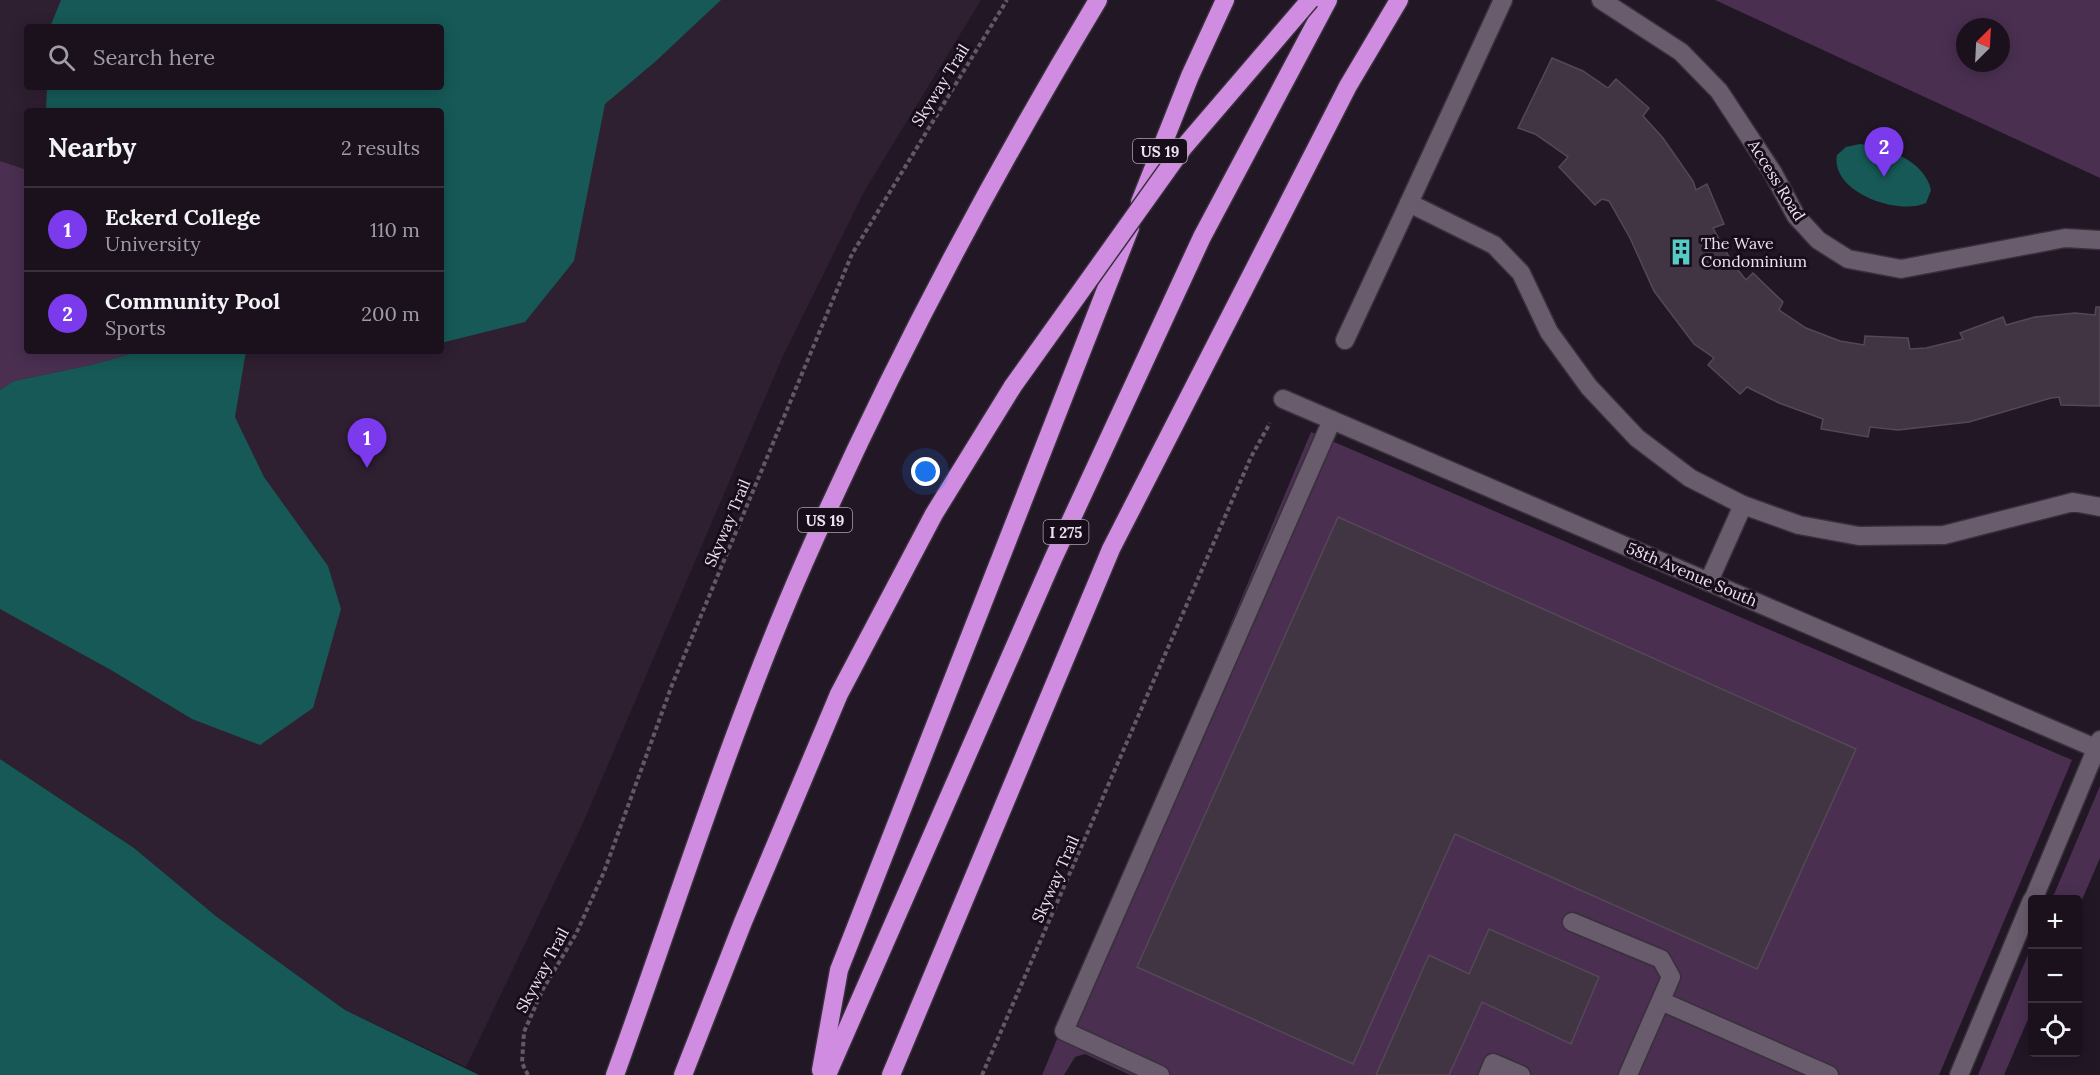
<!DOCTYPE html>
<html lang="en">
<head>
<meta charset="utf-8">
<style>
  body { margin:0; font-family:Lora,serif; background:#231a25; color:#f1f3f6 }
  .controls { position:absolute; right:18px; bottom:18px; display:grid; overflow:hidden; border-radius:6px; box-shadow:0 3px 15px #0003 }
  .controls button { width:54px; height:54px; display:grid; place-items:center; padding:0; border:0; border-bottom:2px solid #38313b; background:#1a111c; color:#f1f3f6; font:30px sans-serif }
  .compass { position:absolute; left:1956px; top:18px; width:54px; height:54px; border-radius:50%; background:#1a111c; box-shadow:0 3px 15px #0003; rotate:24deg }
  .you { position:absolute; left:926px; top:472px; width:21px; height:21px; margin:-15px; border:4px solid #fff; border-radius:50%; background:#1a73e8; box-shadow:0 0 0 9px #1a73e833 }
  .badge { display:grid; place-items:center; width:39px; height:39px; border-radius:50%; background:#7c3aed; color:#fff; font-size:20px; font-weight:700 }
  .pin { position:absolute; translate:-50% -50px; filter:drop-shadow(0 2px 3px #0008) }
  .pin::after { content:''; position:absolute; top:32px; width:21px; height:18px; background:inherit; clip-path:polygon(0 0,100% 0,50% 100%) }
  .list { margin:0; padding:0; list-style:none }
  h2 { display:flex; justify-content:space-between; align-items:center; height:78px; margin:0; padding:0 24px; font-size:26px }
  h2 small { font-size:20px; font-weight:400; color:#9f9da3 }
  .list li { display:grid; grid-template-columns:39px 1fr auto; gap:18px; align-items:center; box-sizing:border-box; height:84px; padding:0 24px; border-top:2px solid #38313b }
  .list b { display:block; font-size:22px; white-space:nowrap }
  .list p { margin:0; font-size:20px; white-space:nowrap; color:#9f9da3 }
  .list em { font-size:20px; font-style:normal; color:#9f9da3 }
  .icon { flex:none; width:33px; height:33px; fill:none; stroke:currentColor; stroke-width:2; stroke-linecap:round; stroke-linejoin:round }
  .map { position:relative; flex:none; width:2100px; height:1075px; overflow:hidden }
  .search { position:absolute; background:#1a111c; box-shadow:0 3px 15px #0003; left:24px; top:24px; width:420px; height:66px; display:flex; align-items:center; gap:15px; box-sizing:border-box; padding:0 21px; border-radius:6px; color:#9f9da3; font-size:22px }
  .panel { position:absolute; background:#1a111c; box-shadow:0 3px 15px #0003; left:24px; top:108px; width:420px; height:246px; border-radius:6px }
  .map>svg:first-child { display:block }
  .built { fill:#2e1f31; fill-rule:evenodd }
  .green { fill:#4a2f51; fill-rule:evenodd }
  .water { fill:#165956 }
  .building { fill:#413544; stroke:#544857; stroke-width:1.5 }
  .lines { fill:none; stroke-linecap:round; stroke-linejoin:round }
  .minor-casing { stroke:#38303a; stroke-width:21 }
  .highway-casing { stroke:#38303a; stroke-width:21 }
  .path { stroke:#635965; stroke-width:4; stroke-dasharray:4.5 3; stroke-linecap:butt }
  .minor { stroke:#695c6d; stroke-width:18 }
  .highway { stroke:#d08ce1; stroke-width:18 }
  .highway-bridge-casing { stroke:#38303a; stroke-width:21; stroke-linecap:butt }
  .highway-bridge { stroke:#d08ce1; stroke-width:18 }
  .labels { text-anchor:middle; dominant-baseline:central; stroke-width:6; stroke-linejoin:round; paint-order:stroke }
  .shield { fill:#180e1b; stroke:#aca3ae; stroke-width:1.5 }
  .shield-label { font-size:15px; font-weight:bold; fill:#ebe3ed }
  .street-label { font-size:16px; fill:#ebe3ed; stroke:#180e1b }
  .poi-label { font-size:16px; fill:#ebe3ed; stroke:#180e1b; text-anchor:start }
</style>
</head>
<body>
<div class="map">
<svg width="2100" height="1075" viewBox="0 0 2100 1075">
  <rect width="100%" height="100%" fill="#221725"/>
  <path class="built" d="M0,0H981L865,190L783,356L583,823L466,1067L345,1010L217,917L134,848L0,759ZM27,27H441V87H27ZM27,111H441V351H27Z"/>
  <g class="green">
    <path d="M1715,0H2100V178ZM1965,27H2001V63H1965Z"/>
    <polygon points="0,161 27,170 27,351 141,351 91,365 14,381 0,390"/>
    <polygon points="1311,432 2072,760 1939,1075 1130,1075 1085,1054 1075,1057 1064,1075 1042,1075"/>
    <polygon points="2100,786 2100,858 2078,909 2078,900 2052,899"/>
    <polygon points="2032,945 2032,1010 2004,1075 1978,1075"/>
  </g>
  <g class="water">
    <polygon points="61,0 721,0 656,61 605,104 574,261 525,322 441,343 441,111 46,111 47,87 441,87 441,27 50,27"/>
    <path d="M1860,144C1887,148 1924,160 1931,190L1926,203C1898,216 1830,192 1837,155L1846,147Z"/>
    <polygon points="141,351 246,351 235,417 264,477 328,566 341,609 313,708 260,745 192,719 111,670 0,609 0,390 14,381 91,365"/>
    <polygon points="0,759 134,848 217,917 345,1010 479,1075 0,1075"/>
  </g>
  <g class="building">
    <polygon points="1552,58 1583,71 1608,88 1616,79 1649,108 1643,116 1663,138 1693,181 1696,190 1707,184 1724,224 1713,228 1733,264 1746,280 1753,273 1783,302 1779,310 1806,328 1840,341 1864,345 1865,336 1908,338 1910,349 1926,348 1963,339 1960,333 2003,317 2006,325 2035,317 2075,313 2095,315 2096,307 2100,307 2100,406 2061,405 2059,397 2051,398 1969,422 1898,430 1870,427 1868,437 1821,429 1823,419 1779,403 1747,387 1740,394 1708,365 1714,358 1694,344 1654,291 1630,238 1609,201 1602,199 1595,205 1559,167 1568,157 1535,134 1518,128"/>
    <polygon points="1338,517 1856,749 1757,969 1455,834 1353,1064 1137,967"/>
    <polygon points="1489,929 1599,977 1571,1044 1482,1002 1449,1075 1376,1075 1429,955 1469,974"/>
  </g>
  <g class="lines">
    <g class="minor-casing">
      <g id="minor">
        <polyline points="1503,0 1409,203 1494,245 1521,273 1549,332 1589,387 1637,438 1690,478 1743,505 1799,525 1859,536 1944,535 2073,502 2100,507"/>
        <polyline points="1601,0 1681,52 1719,91 1773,173 1796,216 1818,240 1848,259 1901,269 2065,238 2100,240"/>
        <polyline points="1345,340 1409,203"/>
        <polyline points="1283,399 2100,750"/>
        <polyline points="1709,581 1743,505"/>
        <polyline points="2033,900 2100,740"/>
        <polyline points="1572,922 1661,959 1671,977 1628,1075"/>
        <polyline points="1661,1001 1829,1075"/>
        <polyline points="1160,1075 1064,1031 1332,420"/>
        <polyline points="1488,1075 1493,1063 1521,1075"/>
        <polyline points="1959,1075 2032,900"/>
      </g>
    </g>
    <g class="highway-casing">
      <g id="highway">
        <polyline points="1140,202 1190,76 1225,0"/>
        <polyline points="821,1070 839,970 1130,228"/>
        <path d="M615,1075C677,904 731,729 804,563C889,370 989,181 1098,0"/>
        <polyline points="683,1075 743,922 839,694 934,514 1013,386"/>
        <polyline points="827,1075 1053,559 1202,237 1328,0"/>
        <polyline points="891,1075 1111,549 1348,86 1399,0"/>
      </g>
    </g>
    <g class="path">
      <polyline points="528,1075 522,1063 524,1032 543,989 576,934 604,872 672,685 852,254 1007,0"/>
      <polyline points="982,1075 1251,457 1270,423"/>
    </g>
    <use href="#minor" class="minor"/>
    <use href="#highway" class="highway"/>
    <g class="highway-bridge-casing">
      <polyline id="highway-bridge" points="1013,386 1183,148 1310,0"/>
    </g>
    <use href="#highway-bridge" class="highway-bridge"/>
  </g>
  <defs>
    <g id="building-bare" transform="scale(2.07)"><path d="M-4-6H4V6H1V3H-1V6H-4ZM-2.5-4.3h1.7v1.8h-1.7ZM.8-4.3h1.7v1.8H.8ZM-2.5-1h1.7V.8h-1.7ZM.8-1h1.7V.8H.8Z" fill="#54cdc7" stroke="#180e1b" stroke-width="2.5" paint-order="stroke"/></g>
  </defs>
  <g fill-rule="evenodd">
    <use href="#building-bare" x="1681" y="252"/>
  </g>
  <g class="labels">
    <g class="shield">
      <rect x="1133" y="139" width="54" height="24" rx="4.5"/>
      <rect x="798" y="508" width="54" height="24" rx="4.5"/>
      <rect x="1043.5" y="520" width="45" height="24" rx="4.5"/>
    </g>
    <g class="shield-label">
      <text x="1160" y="151">US 19</text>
      <text x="825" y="520">US 19</text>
      <text x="1066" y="532">I 275</text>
    </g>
    <g class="street-label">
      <text transform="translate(940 85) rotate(-58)">Skyway Trail</text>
      <text transform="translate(1777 180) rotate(58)">Access Road</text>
      <text transform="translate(727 523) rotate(-67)">Skyway Trail</text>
      <text transform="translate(1692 574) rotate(23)">58th Avenue South</text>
      <text transform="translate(1055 879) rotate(-66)">Skyway Trail</text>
      <text transform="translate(542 970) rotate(-62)">Skyway Trail</text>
    </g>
    <g class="poi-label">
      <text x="1701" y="243">The Wave<tspan x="1701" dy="18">Condominium</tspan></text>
    </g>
  </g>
</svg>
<div class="controls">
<button>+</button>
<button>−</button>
<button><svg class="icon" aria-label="locate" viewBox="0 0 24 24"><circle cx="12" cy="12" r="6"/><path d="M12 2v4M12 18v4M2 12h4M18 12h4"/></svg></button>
</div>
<svg class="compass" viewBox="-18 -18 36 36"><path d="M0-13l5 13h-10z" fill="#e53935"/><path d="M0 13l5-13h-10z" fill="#9f9da3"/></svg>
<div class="you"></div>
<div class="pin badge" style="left:367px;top:468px">1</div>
<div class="pin badge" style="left:1884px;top:177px">2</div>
<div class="search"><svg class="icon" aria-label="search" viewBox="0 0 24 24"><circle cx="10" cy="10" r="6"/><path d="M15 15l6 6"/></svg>Search here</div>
<section class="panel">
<h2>Nearby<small>2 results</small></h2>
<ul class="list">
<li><span class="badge">1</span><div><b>Eckerd College</b><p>University</p></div><em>110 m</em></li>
<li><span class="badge">2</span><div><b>Community Pool</b><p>Sports</p></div><em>200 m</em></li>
</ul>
</section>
</div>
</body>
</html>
